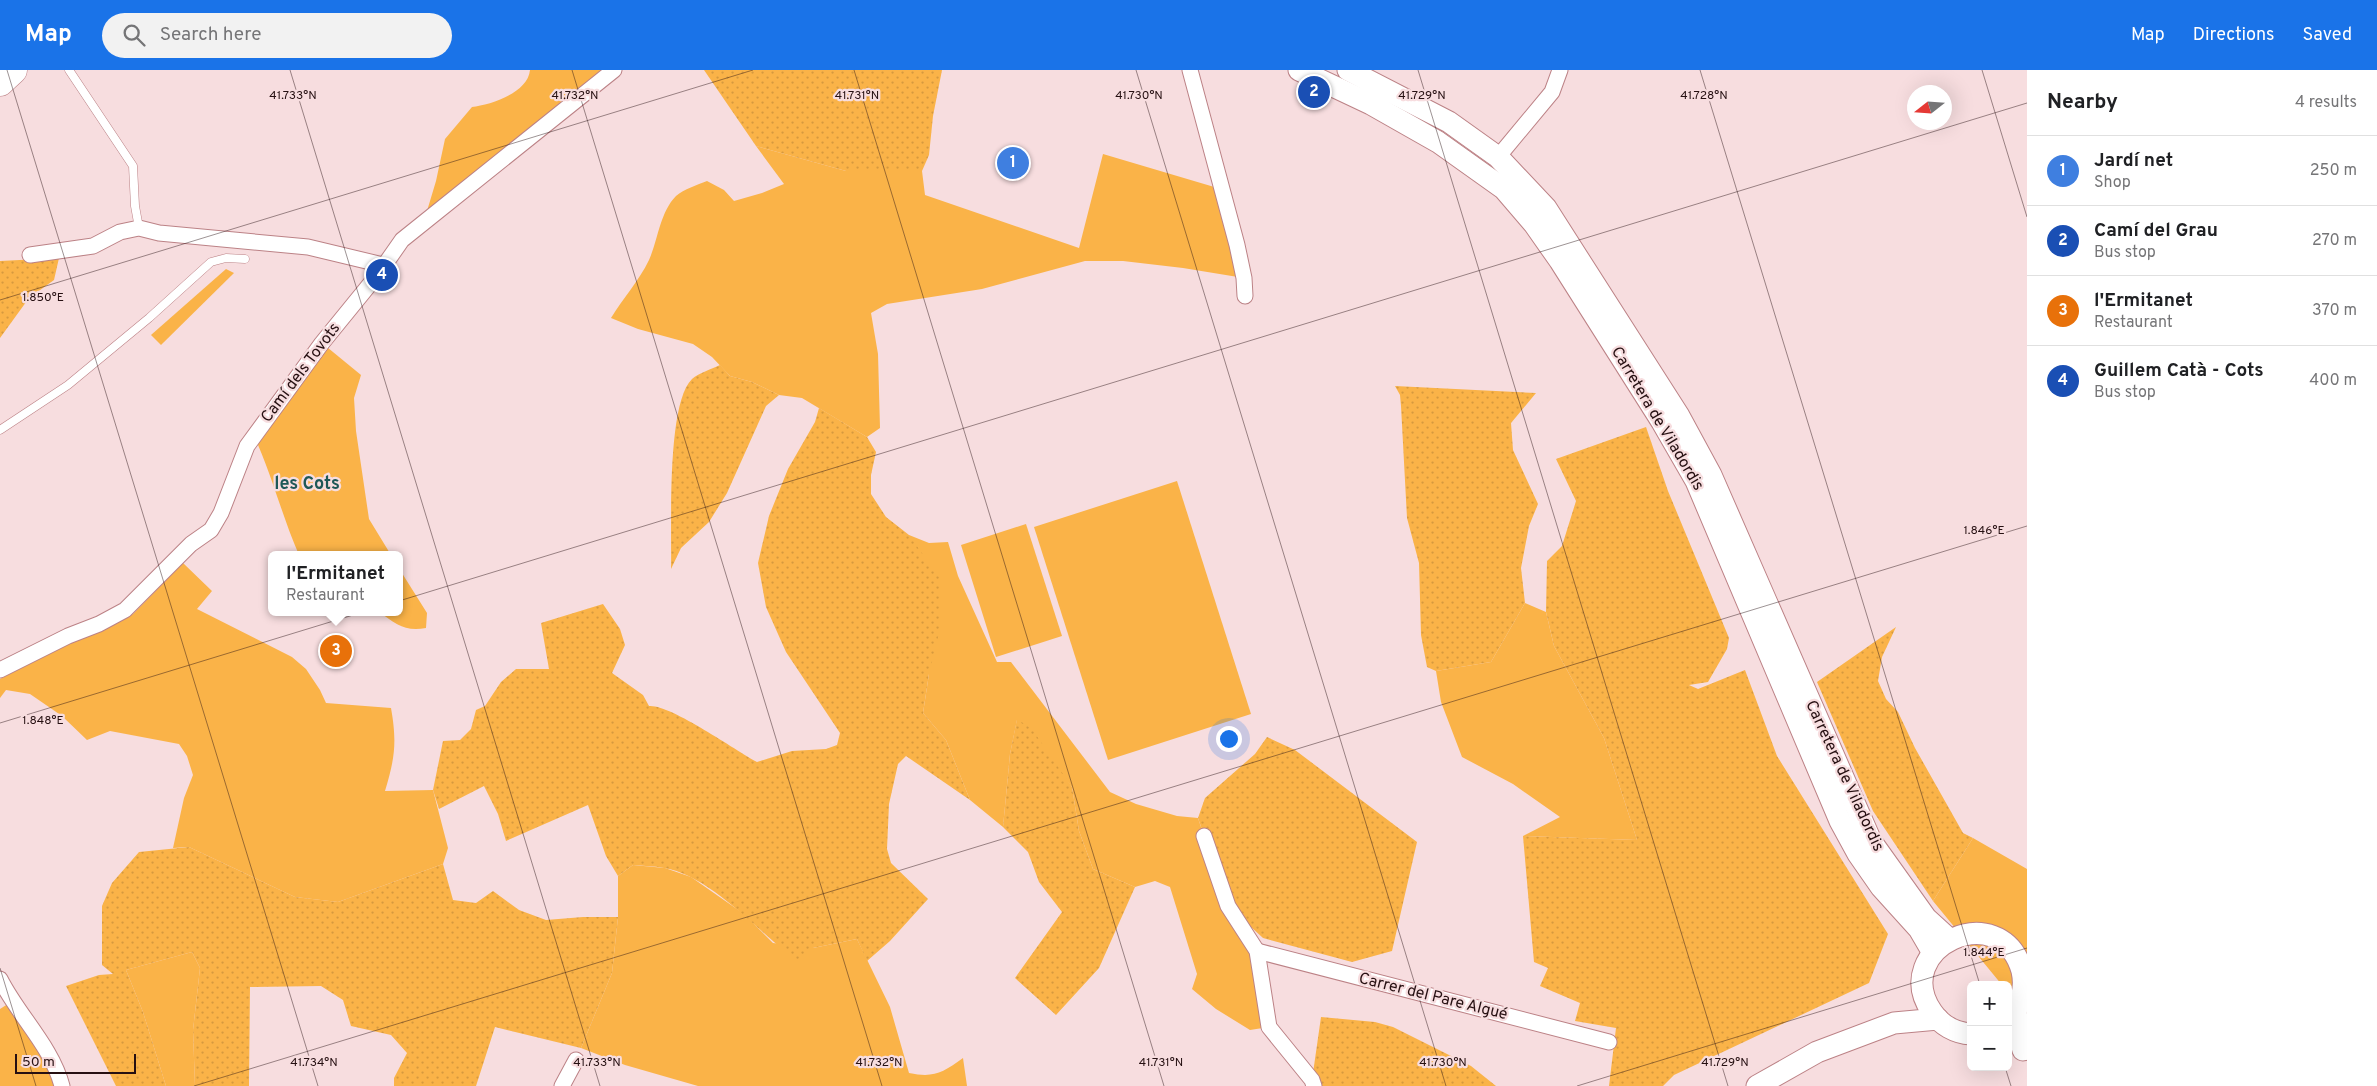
<!DOCTYPE html>
<html lang="en">
<head>
<meta charset="utf-8">
<style>
  body { margin:0; font-family:Overpass,sans-serif; background:#f2f2f2; color:#202124 }
  .controls { position:absolute; right:15px; bottom:15px; display:grid; overflow:hidden; border-radius:8px; box-shadow:0 5px 20px #0002 }
  .controls button { width:45px; height:45px; display:grid; place-items:center; padding:0; border:0; border-bottom:1px solid #e0e0e0; background:#fff; color:#202124; font:25px sans-serif }
  .compass { position:absolute; left:1907px; top:15px; width:45px; height:45px; border-radius:50%; background:#fff; box-shadow:0 5px 20px #0002; rotate:253deg }
  .scale { position:absolute; left:15px; bottom:12px; width:121px; box-sizing:border-box; padding-left:5px; border:2px solid #261012; border-top:0; font-size:14px; line-height:18px; white-space:nowrap; color:#261012; -webkit-text-stroke:4px #f7dddf; paint-order:stroke }
  .you { position:absolute; left:1228px; top:668px; width:18px; height:18px; margin:-12px; border:4px solid #fff; border-radius:50%; background:#1a73e8; box-shadow:0 0 0 8px #1a73e833 }
  .badge { display:grid; place-items:center; width:32px; height:32px; border-radius:50%; background:#1a73e8; color:#fff; font-size:16px; font-weight:700 }
  .pin { position:absolute; translate:-50% -50%; border:2px solid #fff; box-shadow:0 1px 5px #0006 }
  .popup { position:absolute; left:268px; top:481px; width:135px; height:65px; box-sizing:border-box; display:grid; place-content:center; border-radius:8px; background:#fff; filter:drop-shadow(0 1px 4px #0005); font-size:16px; white-space:nowrap; color:#757577 }
  .popup b { font-size:19px; color:#202124 }
  .popup::after { content:''; position:absolute; left:50%; top:100%; margin-left:-10px; border:10px solid transparent; border-top-color:#fff }
  .list { margin:0; padding:0; list-style:none }
  h2 { display:flex; justify-content:space-between; align-items:center; height:65px; margin:0; padding:0 20px; font-size:21px }
  h2 small { font-size:16px; font-weight:400; color:#757577 }
  .list li { display:grid; grid-template-columns:32px 1fr auto; gap:15px; align-items:center; box-sizing:border-box; height:70px; padding:0 20px; border-top:1px solid #e0e0e0 }
  .list b { display:block; font-size:19px; white-space:nowrap }
  .list p { margin:0; font-size:16px; white-space:nowrap; color:#757577 }
  .list em { font-size:16px; font-style:normal; color:#757577 }
  .icon { flex:none; width:28px; height:28px; fill:none; stroke:currentColor; stroke-width:2; stroke-linecap:round; stroke-linejoin:round }
  .map { position:relative; flex:none; width:2027px; height:1016px; overflow:hidden }
  header { display:flex; align-items:center; gap:30px; box-sizing:border-box; height:70px; padding:0 25px; background:#1a73e8; color:#fff }
  header strong { font-size:24px }
  nav { display:flex; gap:28px; margin-inline-start:auto; font-size:18px }
  .search { width:350px; height:45px; background:#f2f2f2; display:flex; align-items:center; gap:12px; box-sizing:border-box; padding:0 18px; border-radius:28px; color:#757577; font-size:19px }
  main { display:flex }
  aside { flex:1; background:#fff }
  .map>svg:first-child { display:block }
  .green { fill:#fab348 }
  .garden { fill:url(#garden-dots) }
  .lines { fill:none; stroke-linecap:round; stroke-linejoin:round }
  .lane-casing { stroke:#bc8286; stroke-width:9 }
  .street-casing { stroke:#bc8286; stroke-width:17 }
  .secondary-casing { stroke:#bc8286; stroke-width:23 }
  .highway-casing { stroke:#bc8286; stroke-width:29 }
  .lane { stroke:#fff; stroke-width:8 }
  .street { stroke:#fff; stroke-width:15 }
  .secondary { stroke:#fff; stroke-width:21 }
  .highway { stroke:#fff; stroke-width:28 }
  .ticks { fill:none; stroke:#261012; stroke-width:1; stroke-opacity:0.45 }
  .labels { text-anchor:middle; dominant-baseline:central; stroke-width:4.5; stroke-linejoin:round; paint-order:stroke }
  .street-label { font-size:16px; fill:#261012; stroke:#f7dddf }
  .neighbourhood-label { font-size:18px; font-weight:bold; fill:#1d5857; stroke:#f7dddf }
  .ticks-label { font-size:12px; text-anchor:middle; fill:#261012; stroke:#f7dddf; stroke-width:4.5; stroke-linejoin:round; paint-order:stroke }
</style>
</head>
<body>
<header>
<strong>Map</strong>
<div class="search"><svg class="icon" aria-label="search" viewBox="0 0 24 24"><circle cx="10" cy="10" r="6"/><path d="M15 15l6 6"/></svg>Search here</div>
<nav><a>Map</a><a>Directions</a><a>Saved</a></nav>
</header>
<main>
<div class="map">
<svg width="2027" height="1016" viewBox="0 0 2027 1016">
  <defs>
    <pattern id="garden-dots" width="8" height="8" patternUnits="userSpaceOnUse" patternTransform="scale(1.25)"><rect width="8" height="8" fill="#fab348"/><path d="M2 2h.1M6 6h.1" fill="none" stroke="#d6993e" stroke-width="1.8" stroke-linecap="round"/></pattern>
  </defs>
  <rect width="100%" height="100%" fill="#f7dddf"/>
  <g class="green">
    <path d="M530,0H614L424,151L436,111L445,69L472,37C490,35 528,23 530,0Z"/>
    <path d="M756,76L846,101H922L925,125L1079,178L1103,84L1221,119L1244,208L1183,198L1123,191H1085L982,219L887,234L871,243L878,284L880,358L867,367L802,328L779,325L752,312L730,306L712,287L693,274L638,259L611,248C623,228 639,211 649,190C658,170 660,142 676,126C684,119 697,115 707,111L724,120L734,131L762,123L784,114Z"/>
    <polygon points="226,199 234,203 161,275 151,265"/>
    <path d="M322,273L361,305L354,328L356,361L369,449L391,485H299C282,446 272,405 254,366Z"/>
    <polygon points="1177,411 1251,644 1108,690 1034,457"/>
    <polygon points="1026,454 1062,566 996,587 961,475"/>
    <polygon points="909,465 929,473 948,472 958,506 997,592 1011,592 1110,722 1136,734 1177,746 1198,748 1204,766 1257,881 1269,957 1250,960 1216,939 1192,919 1197,904 1170,817 1155,811 1135,817 1093,799 1079,761 1072,717 1017,650 1010,684 1003,757 970,730 946,670 923,643 929,604"/>
    <path d="M183,493L212,521L197,539L292,587L306,599L320,620L326,633L391,638C397,672 395,688 385,721L433,720L448,778L443,794L338,832L295,827L189,777L173,778L184,728L193,705L187,686L179,674L110,661L87,670L62,646L30,624L6,620L0,628V609L70,572L101,560L133,544Z"/>
    <path d="M400,500L427,543L426,558C405,562 396,554 379,542H400Z"/>
    <polygon points="1525,533 1546,542 1554,576 1604,668 1637,770 1523,766 1560,747 1513,714 1462,687 1441,632 1436,601 1491,592"/>
    <polygon points="1973,768 2027,799 2027,946 2008,923 2008,915 2002,915 1933,831"/>
    <path d="M633,795L665,798L691,807L744,844L773,873L813,878L857,869L890,937L909,1003C934,1008 942,1003 963,988L967,1016H698L625,995L581,978L612,903L618,847V806Z"/>
    <polygon points="192,882 200,898 193,960 195,1016 166,1016 143,942 126,900"/>
    <polygon points="11,932 62,1016 0,1016 0,939"/>
  </g>
  <g class="garden">
    <polygon points="704,0 942,0 933,46 929,85 922,101 846,101 756,76"/>
    <polygon points="59,188 54,210 29,228 0,268 0,191"/>
    <path d="M720,295L730,306L752,312L779,325L766,336L727,423L709,452L681,478L671,499C672,461 666,334 692,309C699,303 712,299 720,295Z"/>
    <polygon points="1395,316 1536,323 1511,353 1513,380 1538,434 1529,456 1521,498 1525,533 1491,592 1436,601 1427,597 1421,565 1419,493 1407,448 1401,336 1400,325"/>
    <path d="M819,338L867,367L876,382L871,405V424L886,447L909,465L939,507V563L929,604L923,643L946,670L970,730L906,686L898,694L889,734L887,779L891,793L928,829L890,871L867,891L857,869L813,878L799,893C762,865 710,805 664,798C654,796 643,796 633,795L618,806L606,786L588,735L506,771L498,744L484,716L439,739L433,720L443,671L460,670L471,659L476,640L485,636L501,612L516,599H549L541,553L603,534L620,559L625,575L612,603L643,625L649,636C670,634 735,680 757,692L792,681L826,679L837,675L840,663L786,582L766,537L758,493L769,446L788,399L815,352Z"/>
    <polygon points="1646,357 1668,421 1729,568 1727,579 1708,612 1689,615 1698,619 1745,600 1777,686 1888,864 1869,913 1674,1005 1663,1016 1609,1016 1616,958 1575,951 1580,933 1540,916 1548,898 1534,892 1523,766 1637,770 1604,668 1554,576 1546,542 1547,491 1562,476 1576,431 1556,389"/>
    <polygon points="1896,557 1882,587 1878,611 1886,629 1898,642 1915,678 1963,763 1973,768 1933,831 1873,741 1817,612"/>
    <polygon points="1017,649 1032,659 1072,717 1079,761 1093,799 1135,817 1099,898 1056,945 1015,908 1062,842 1039,812 1028,782 1003,757 1010,684"/>
    <polygon points="1267,667 1295,680 1417,772 1392,881 1352,892 1263,868 1228,836 1198,748 1205,728 1255,684"/>
    <polygon points="189,777 295,827 338,832 443,794 453,830 476,833 493,821 519,840 546,850 583,847 618,847 612,903 581,978 495,957 476,1016 394,1016 394,1008 407,983 391,965 351,956 343,930 321,916 250,917 249,1016 195,1016 193,960 200,898 192,882 126,900 143,942 166,1016 116,1016 66,916 99,905 113,904 102,895 102,836 112,813 139,782"/>
    <polygon points="1321,947 1375,952 1393,957 1471,996 1496,1016 1314,1016 1312,1010"/>
  </g>
  <g class="lines">
    <g class="lane-casing">
      <g id="lane">
        <polyline points="69,0 133,96 135,136 139,158"/>
        <polyline points="0,360 68,315 149,248 211,192 226,188 245,189"/>
      </g>
    </g>
    <g class="street-casing">
      <g id="street">
        <polyline points="1190,0 1237,175 1244,208 1245,226"/>
        <polyline points="1498,87 1552,22 1560,0"/>
        <polyline points="30,185 93,176 120,162 139,158 159,163 308,177 383,195"/>
        <polyline points="0,600 68,566 99,554 125,540 191,474 211,460 221,443 247,376 322,273 379,203 402,170 614,0"/>
        <polyline points="1204,766 1228,836 1257,881 1269,957 1312,1010 1314,1016"/>
        <polyline points="1257,881 1609,972"/>
        <path d="M0,909C18,945 52,977 62,1016"/>
        <polyline points="562,1016 576,990"/>
      </g>
    </g>
    <g class="secondary-casing">
      <g id="secondary">
        <polyline points="1299,0 1371,34 1438,72 1504,119 1534,154 1560,191 1662,352 1696,411 1840,751 1858,784 1881,817 1919,859 1933,883"/>
        <polyline points="1348,0 1449,52 1498,87 1546,138 1679,346 1711,405 1871,771 1926,848 1949,869"/>
        <polyline points="2016,939 2018,963 2023,980"/>
        <path d="M1971,964C1955,963 1941,955 1932,942C1888,878 2001,825 2022,901C2026,918 2021,937 2008,950"/>
        <polyline points="1757,1016 1817,982 1894,953 1938,949"/>
      </g>
    </g>
    <g class="highway-casing">
      <polyline id="highway" points="0,12 13,0"/>
    </g>
    <use href="#lane" class="lane"/>
    <use href="#street" class="street"/>
    <use href="#secondary" class="secondary"/>
    <use href="#highway" class="highway"/>
  </g>
  <path class="ticks" d="M7,0L318,1016M290,0L600,1016M572,0L882,1016M854,0L1164,1016M1136,0L1446,1016M1418,0L1728,1016M1700,0L1980,915M1982,0L2027,147M0,230L753,0M0,653L2027,33M0,898L36,1016M2005,997L2011,1016M194,1016L2027,456M1577,1016L2027,878"/>
  <g class="labels">
    <g class="street-label">
      <text transform="translate(301 303) rotate(-53)">Camí dels Tovots</text>
      <text transform="translate(1657 349) rotate(59)">Carretera de Viladordis</text>
      <text transform="translate(1844 706) rotate(65)">Carretera de Viladordis</text>
      <text transform="translate(1433 927) rotate(14)">Carrer del Pare Algué</text>
    </g>
    <g class="neighbourhood-label">
      <text x="307" y="414">les Cots</text>
    </g>
  </g>
  <g class="ticks-label">
    <text x="857" y="29">41.731°N</text>
    <text x="1139" y="29">41.730°N</text>
    <text x="293" y="29">41.733°N</text>
    <text x="575" y="29">41.732°N</text>
    <text x="1422" y="29">41.729°N</text>
    <text x="1704" y="29">41.728°N</text>
    <text x="43" y="231">1.850°E</text>
    <text x="1984" y="464">1.846°E</text>
    <text x="43" y="654">1.848°E</text>
    <text x="1984" y="886">1.844°E</text>
    <text x="314" y="996">41.734°N</text>
    <text x="597" y="996">41.733°N</text>
    <text x="879" y="996">41.732°N</text>
    <text x="1161" y="996">41.731°N</text>
    <text x="1443" y="996">41.730°N</text>
    <text x="1725" y="996">41.729°N</text>
  </g>
</svg>
<div class="controls">
<button>+</button>
<button>−</button>
</div>
<svg class="compass" viewBox="-18 -18 36 36"><path d="M0-13l5 13h-10z" fill="#e53935"/><path d="M0 13l5-13h-10z" fill="#757577"/></svg>
<div class="scale">50 m</div>
<div class="you"></div>
<div class="pin badge" style="left:1013px;top:93px;background:#3f7fe0">1</div>
<div class="pin badge" style="left:1314px;top:22px;background:#1a4fb4">2</div>
<div class="pin badge" style="left:336px;top:581px;background:#e8710a">3</div>
<div class="popup"><b>l'Ermitanet</b>Restaurant</div>
<div class="pin badge" style="left:382px;top:205px;background:#1a4fb4">4</div>
</div>
<aside>
<h2>Nearby<small>4 results</small></h2>
<ul class="list">
<li><span class="badge" style="background:#3f7fe0">1</span><div><b>Jardí net</b><p>Shop</p></div><em>250 m</em></li>
<li><span class="badge" style="background:#1a4fb4">2</span><div><b>Camí del Grau</b><p>Bus stop</p></div><em>270 m</em></li>
<li><span class="badge" style="background:#e8710a">3</span><div><b>l'Ermitanet</b><p>Restaurant</p></div><em>370 m</em></li>
<li><span class="badge" style="background:#1a4fb4">4</span><div><b>Guillem Catà - Cots</b><p>Bus stop</p></div><em>400 m</em></li>
</ul>
</aside>
</main>
</body>
</html>
